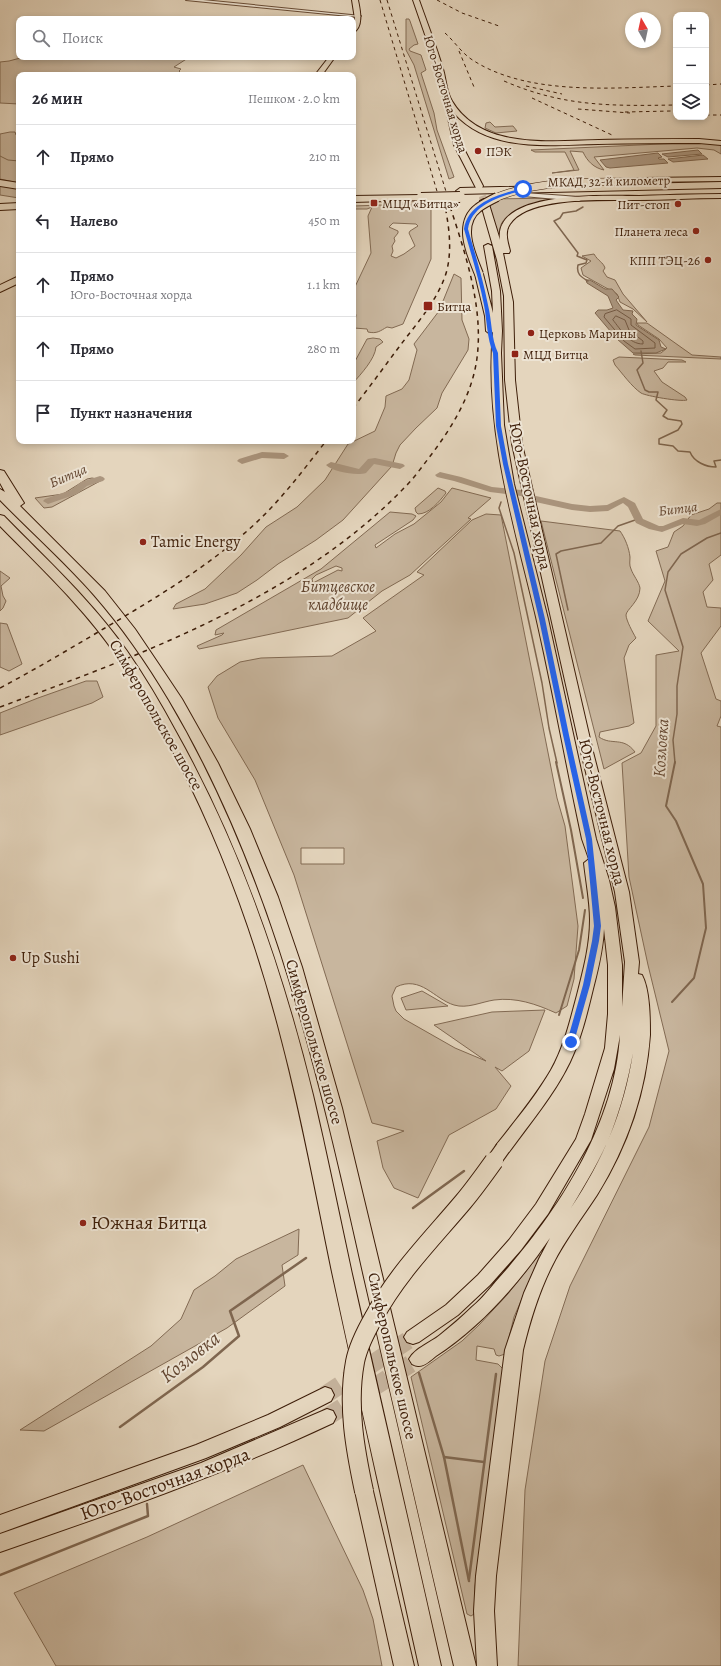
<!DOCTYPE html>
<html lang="ru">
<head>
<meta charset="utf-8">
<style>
  body { margin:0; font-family:Alegreya,serif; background:#f7f7f7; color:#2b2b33 }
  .controls { position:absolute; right:12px; top:12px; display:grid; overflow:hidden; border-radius:8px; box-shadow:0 2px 6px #0003 }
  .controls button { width:36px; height:36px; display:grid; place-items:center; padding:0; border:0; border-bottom:1px solid #e1e1e2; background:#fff; color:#2b2b33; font:20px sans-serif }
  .compass { position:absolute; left:625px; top:12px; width:36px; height:36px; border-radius:50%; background:#fff; box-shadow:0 2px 6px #0003; rotate:351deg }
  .stop { position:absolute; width:12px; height:12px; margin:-9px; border:3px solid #2563eb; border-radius:50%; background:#fff }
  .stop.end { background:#2563eb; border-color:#fff; box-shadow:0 1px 4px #0008 }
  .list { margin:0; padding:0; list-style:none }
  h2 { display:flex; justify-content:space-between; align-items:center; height:52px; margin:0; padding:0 16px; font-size:17px }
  h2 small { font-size:13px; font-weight:400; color:#7c7c81 }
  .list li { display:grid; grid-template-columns:26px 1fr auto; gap:12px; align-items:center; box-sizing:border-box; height:64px; padding:0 16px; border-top:1px solid #e1e1e2 }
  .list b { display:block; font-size:15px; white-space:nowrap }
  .list p { margin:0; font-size:13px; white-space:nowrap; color:#7c7c81 }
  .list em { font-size:13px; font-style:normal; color:#7c7c81 }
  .icon { flex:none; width:22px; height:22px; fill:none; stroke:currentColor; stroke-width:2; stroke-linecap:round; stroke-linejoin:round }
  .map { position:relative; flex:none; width:721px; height:1666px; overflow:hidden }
  .search { position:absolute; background:#fff; box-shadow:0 2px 6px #0003; left:16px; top:16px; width:340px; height:44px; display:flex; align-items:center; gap:10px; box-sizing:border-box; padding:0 14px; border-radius:8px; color:#7c7c81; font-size:15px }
  .panel { position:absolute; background:#fff; box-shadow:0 2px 6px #0003; left:16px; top:72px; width:340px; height:372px; border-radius:8px }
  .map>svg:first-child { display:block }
  .green { fill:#c8b69e; stroke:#826a53; fill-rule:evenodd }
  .water { fill:#ab967f; stroke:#7f664f }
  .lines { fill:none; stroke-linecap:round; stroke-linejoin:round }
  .shore { stroke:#745a44; stroke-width:1 }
  .stream-far3 { stroke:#7f664f; stroke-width:1 }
  .stream-far2 { stroke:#7f664f; stroke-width:1.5 }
  .stream-far1 { stroke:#7f664f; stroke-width:2 }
  .stream { stroke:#7f664f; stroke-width:2.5 }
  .river { fill:#ab967f; fill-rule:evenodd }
  .major-tunnel-far2 { stroke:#c3b099; stroke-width:7; stroke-dasharray:7 3.5; stroke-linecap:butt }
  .major-tunnel-far1 { stroke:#c3b099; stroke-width:8; stroke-dasharray:8 4.5; stroke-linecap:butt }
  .major-tunnel { stroke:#c3b099; stroke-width:18; stroke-dasharray:18 9; stroke-linecap:butt }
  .minor-casing { stroke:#674b35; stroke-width:2 }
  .major-casing { stroke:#3d1d08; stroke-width:2 }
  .highway-casing { stroke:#3d1d08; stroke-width:2 }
  .minor { fill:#ede4d4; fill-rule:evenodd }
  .major { fill:#e4d5bd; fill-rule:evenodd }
  .highway { fill:#e4d5bd; fill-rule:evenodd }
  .rail-far1 { stroke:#3d1d08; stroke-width:1; stroke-dasharray:3.5 3.5; stroke-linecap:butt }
  .rail { stroke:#3d1d08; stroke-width:1.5; stroke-dasharray:4.5 4.5; stroke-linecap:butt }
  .major-bridge-far3-casing { stroke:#3d1d08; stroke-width:8; stroke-linecap:butt }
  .major-bridge-far2-casing { stroke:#3d1d08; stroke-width:10; stroke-linecap:butt }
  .major-bridge-far1-casing { stroke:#3d1d08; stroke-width:16; stroke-linecap:butt }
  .major-bridge-casing { stroke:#3d1d08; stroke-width:20; stroke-linecap:butt }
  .highway-bridge-far1-casing { stroke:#3d1d08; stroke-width:9; stroke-linecap:butt }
  .highway-bridge-casing { stroke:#3d1d08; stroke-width:12; stroke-linecap:butt }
  .major-bridge-far3 { stroke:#e4d5bd; stroke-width:7 }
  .major-bridge-far2 { stroke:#e4d5bd; stroke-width:8 }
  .major-bridge-far1 { stroke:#e4d5bd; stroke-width:14 }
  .major-bridge { stroke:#e4d5bd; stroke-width:18 }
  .highway-bridge-far1 { stroke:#e4d5bd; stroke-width:8 }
  .highway-bridge { stroke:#e4d5bd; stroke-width:10 }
  .route { fill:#2563eb }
  .poi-dot { fill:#8f2418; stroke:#ede4d4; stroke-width:1.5 }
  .labels { text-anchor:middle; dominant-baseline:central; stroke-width:4; stroke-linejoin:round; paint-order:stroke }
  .far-street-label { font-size:13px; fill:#3d1d08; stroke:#ede4d4 }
  .far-poi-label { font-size:13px; fill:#3d1d08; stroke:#ede4d4; text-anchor:start }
  .far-water-label { font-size:14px; font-style:italic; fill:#644732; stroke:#ede4d4 }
  .street-label { font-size:16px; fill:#3d1d08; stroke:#ede4d4 }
  .poi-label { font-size:16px; fill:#3d1d08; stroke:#ede4d4; text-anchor:start }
  .park-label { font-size:16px; font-style:italic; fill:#60432e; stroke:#ede4d4 }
  .water-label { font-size:17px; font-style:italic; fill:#644732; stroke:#ede4d4 }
  .near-poi-label { font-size:19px; fill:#3d1d08; stroke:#ede4d4; text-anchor:start }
  .near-street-label { font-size:19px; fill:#3d1d08; stroke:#ede4d4 }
  .near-water-label { font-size:20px; font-style:italic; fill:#644732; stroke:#ede4d4 }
</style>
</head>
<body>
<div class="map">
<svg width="721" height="1666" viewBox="0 0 721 1666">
  <rect width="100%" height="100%" fill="#e4d5bd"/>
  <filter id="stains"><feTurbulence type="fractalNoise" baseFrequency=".005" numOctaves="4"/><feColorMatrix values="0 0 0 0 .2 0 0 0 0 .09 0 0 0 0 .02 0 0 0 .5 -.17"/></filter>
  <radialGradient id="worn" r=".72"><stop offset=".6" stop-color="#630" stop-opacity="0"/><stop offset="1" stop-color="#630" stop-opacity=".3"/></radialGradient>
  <g class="green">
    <polygon points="406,19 409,19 410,21 418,44 414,45 409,49 410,51 421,55 426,70 421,73 434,113 437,130 454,177 449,179 414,65 406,50"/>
    <polygon points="24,57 31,59 40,57 188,58 174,67 181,69 179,71 180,72 176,75 19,75 19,104 0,103 0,62 9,61"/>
    <polygon points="490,122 495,127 513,126 517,131 496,133 485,128 486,123"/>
    <polygon points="10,132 15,132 16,135 19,135 19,183 0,179 0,134"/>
    <path d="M683,143H709L721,144V154L714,150L697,148L594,157L604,170C594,168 587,161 583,152L570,151L579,170L552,173L574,170L565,152H535L531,150Z"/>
    <polygon points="0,185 19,188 19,198 0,195"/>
    <path d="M563,198C545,202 504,207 500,228C498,237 503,245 503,253L487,199Z"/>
    <polygon points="429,200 429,205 383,205 385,202"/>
    <path d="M382,205L383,207L431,206V259L403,324L392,328L387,327C380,331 377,334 368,332L367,329L354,328L356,315L353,309V291L371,253L368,216L372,207L367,209H353V206ZM393,223L416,224L418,226L410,231L409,233L415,246L404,254L396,258L391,256L393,251L392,246L395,241L394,238L398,233V231L389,227Z"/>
    <path d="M594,254C598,261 603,262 605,268L603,271L607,277L615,280L623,294L647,322L633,309L620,302L617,294L583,275L581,268L591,261L582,256Z"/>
    <polygon points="454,274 461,278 462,320 469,339 468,350 442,393 437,408 416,428 400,445 396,453 392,466 343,520 316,540 278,564 257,580 237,593 205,604 173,609 176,604 205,589 241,555 266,527 297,507 325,480 348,444 375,431 385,407 386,396 402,389 409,380 417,350 414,344 439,311"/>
    <polygon points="637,323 647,323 692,355 721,357 721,359 635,355 633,354 661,353 667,348 659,339 638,325"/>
    <path d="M373,338L380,339L383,342L376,347C375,359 361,374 353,383V365L367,339Z"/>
    <path d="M619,357L682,360L686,362H668L663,368L654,371L662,382L685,397L687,400C681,402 646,396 641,393C632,387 622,373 615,365L613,360Z"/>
    <polygon points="92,478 102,480 52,507 44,508 35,498 63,494 87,479"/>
    <path d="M438,488L445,491L446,493C439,502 429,514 418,514L416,512L415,508Z"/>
    <path d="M452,488L491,498L468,518L471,519L410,575L382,591L348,618L199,649L197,646L222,635L224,633L215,635L216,630L321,569L390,512L412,514L416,516L413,520L375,545L376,548L395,534L414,524L441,502ZM336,566L342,568V571L338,570L313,583L312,579L316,575Z"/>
    <polygon points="717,503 721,503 721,555 709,564 713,580 703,592 707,607 721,608 721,626 701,653 716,699 721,701 721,716 717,726 721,727 721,1666 518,1666 525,1490 545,1361 570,1286 649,1127 669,1051 648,965 629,877 622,763 641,753 656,726 656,655 679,651 648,621 665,581 656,551 668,547 674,532 683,526 691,515 709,509"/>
    <path d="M486,514L501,515L557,798L565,826L578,926L574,979L567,1006L556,1013C536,1004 516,997 494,1000C481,1002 467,1009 454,1005C434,999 421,975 396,987L392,996L394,1006L396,1011L404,1019L455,1048L486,1061L434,1025L492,1012L545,1010L529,1051L502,1071L495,1067L511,1086L496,1109L449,1135L418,1198L394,1188L383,1168L377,1141L404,1131L372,1123L294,875L255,780L218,718L208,687L217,676L240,662L261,658L332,656L376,631L363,618L424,575L417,572L472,520ZM344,848V864H301V848Z"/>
    <path d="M541,521L620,531C625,538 629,548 630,557C630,561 629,565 631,569C633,575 639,582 640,588C640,601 626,610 626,615C626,620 633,633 636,638L629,645L624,658L634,723L629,726L600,732L599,737C612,746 623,736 635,752L604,769Z"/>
    <polygon points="0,571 10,578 1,586 3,596 6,601 3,608 0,611"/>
    <polygon points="0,623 7,624 22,664 9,671 0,667"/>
    <polygon points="86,681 97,681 103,697 92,703 0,735 0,713 38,698"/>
    <polygon points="422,991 448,1006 406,1010 401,998"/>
    <polygon points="299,1229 298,1255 282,1265 285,1286 227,1328 44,1431 20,1430 151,1346 181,1319 194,1290 215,1276 236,1259"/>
    <polygon points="539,1255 541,1255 514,1317 505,1354 499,1356 496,1355 494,1349 477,1346 476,1360 498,1364 503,1369 475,1586 474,1614 471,1616 467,1614 411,1377 462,1341 479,1325 507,1295"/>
    <polygon points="303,1465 363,1590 373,1619 382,1666 56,1666 14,1593 147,1537"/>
  </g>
  <g class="water">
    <polygon points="698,150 702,154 668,157 662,154"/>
    <polygon points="658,153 662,157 658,158 659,159 664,159 668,163 610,168 606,167 600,160"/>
    <polygon points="703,155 708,159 673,162 668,159"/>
    <polygon points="586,280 590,280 605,289 612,289 619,297 616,300 623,310 633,311 632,314 637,319 636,325 659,340 661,347 666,349 656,353 633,353 617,339 595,313 598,310 607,310 613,308 608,296 587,283"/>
  </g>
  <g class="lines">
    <g class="shore">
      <polygon points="617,310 631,319 631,325 655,343 655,348 635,349 624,341 604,317 605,314"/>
      <path d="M616,316L625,320L629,330L643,341V344C629,344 621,330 613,320Z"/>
    </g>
    <polyline class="stream-far3" points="0,156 8,160 19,161"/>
    <g class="stream-far2">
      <path d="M583,207L576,211L563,213L560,218L554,221L578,253L577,256L587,260L586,263L578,265C576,274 581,277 588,281"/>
      <path d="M641,351L643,363L637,370L645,390L649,392H658L656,400L667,410L663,416L668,419L681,421L682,424L678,430L659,439V444L673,446L678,451L690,452C694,462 706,467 716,467L714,461L721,460"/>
      <polyline points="501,502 499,508 514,553 542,683 549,728 557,763"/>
      <polyline points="568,610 556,554 561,551 601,543 618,526 638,519"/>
      <polyline points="675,763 673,740 677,714 677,686 683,647 665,590 668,572 681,554 707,538 721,533"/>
    </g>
    <g class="stream-far1">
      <polyline points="556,762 571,830 583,898"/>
      <polyline points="672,1002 694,978 706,928 703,884 676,821 666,806 675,762"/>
      <polyline points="559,1015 579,950 585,910"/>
    </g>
    <g class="stream">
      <polyline points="413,1208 464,1171"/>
      <polyline points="419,1373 444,1457 469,1581"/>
      <polyline points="120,1427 203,1367 239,1336 230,1311 306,1258"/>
      <polyline points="444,1457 484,1462"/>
      <polyline points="0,1575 148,1516 147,1504"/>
      <polyline points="469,1579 496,1374"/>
    </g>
    <g class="river">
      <polygon points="262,452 284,453 289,456 284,459 262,458 242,464 237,461 239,459"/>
      <path d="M375,458L403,464L405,466L400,469L374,464L366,473C357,476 333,472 326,465L331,462L359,469L368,459Z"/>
      <polygon points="440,472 461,477 492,487 521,490 536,496 572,504 590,506 607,505 624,497 635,503 643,519 659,526 663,526 683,518 699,520 721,509 721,515 705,524 697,526 683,524 662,532 649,529 636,523 628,507 623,503 608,511 590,512 572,510 531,501 521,496 490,492 454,481 437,477 435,475"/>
      <polygon points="100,476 103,477 105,479 103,481 87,486 77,494 48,504 43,501 45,499 71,490 81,482"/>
    </g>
    <polyline class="major-tunnel-far2" points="479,186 483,198"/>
    <polyline class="major-tunnel-far1" points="483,197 484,201"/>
    <g class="major-tunnel">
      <polyline points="325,1395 413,1337"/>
      <polyline points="327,1417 418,1359"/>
    </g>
    <g class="minor-casing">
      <g id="minor">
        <polygon points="186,0 203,0 361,16 359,17"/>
        <polygon points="525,193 579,197 582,199 579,201 523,196 522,195"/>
      </g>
    </g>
    <g class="major-casing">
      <g id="major">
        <path d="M352,0H358C360,10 364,27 353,33V23L355,19Z"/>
        <path d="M413,0H419C427,23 436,45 443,69C446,78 446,92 452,101C481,150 551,141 599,140C632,139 666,139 699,139L721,141V145L699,143C665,143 632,143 598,144C550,145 490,153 454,113L462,145L483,186L482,188H476L454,145L437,69Z"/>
        <polygon points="329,57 335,57 322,75 315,75"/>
        <polygon points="721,177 721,181 645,182 641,180 645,178"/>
        <path d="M721,194V198C693,198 666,200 638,200C607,201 529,195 510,224C504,232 508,243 510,251L509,253H503L513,302L515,380L522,444L593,752L629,892L639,962L638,974L642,975C650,990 650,1019 650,1035C646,1092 627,1147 597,1195C582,1218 565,1240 553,1264C539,1291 530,1321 523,1350L496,1576L494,1611L497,1666H477L474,1611L476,1576L505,1350L524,1293L539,1259L550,1238C519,1283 482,1326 436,1356C431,1360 424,1367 418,1366C416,1366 414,1365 412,1364L409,1359C415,1348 430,1343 440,1335C451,1326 462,1317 472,1307C482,1299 490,1288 499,1278C557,1213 615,1125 620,1035L614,1069L591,1140L548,1214L521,1250L490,1285L458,1315L419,1342L413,1344L407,1342L404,1337L407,1332L446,1305L478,1275L509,1240L536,1204L576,1139L585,1114L605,1048L608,1014V965L604,929C603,949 598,970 593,989C587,1014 581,1039 570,1062C554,1095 530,1123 509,1152L503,1154L497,1152L495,1148L497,1144C516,1120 536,1096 551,1070C564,1047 570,1021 577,995C583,971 590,946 590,920C590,901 586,882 584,863L589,859L582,839C566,765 553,691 536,617C514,524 484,430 493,332L490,334L486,331L485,316L475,274L479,271L483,274L493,313L492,291L484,246L488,244L492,246L500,291L502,331L501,353L504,425L514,484L548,619L596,839L609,880L615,907L622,965V1007L625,962L615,892L581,752L512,444L505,380L504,296L497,260L480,201L484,199L488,201L500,240C493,189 608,196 639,196C666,195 694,194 721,194ZM633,1053C624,1111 603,1160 571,1208C585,1184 601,1159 611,1133C621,1107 628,1080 633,1053Z"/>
        <polygon points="325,1387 331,1389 334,1395 331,1401 280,1427 206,1458 0,1533 0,1515 196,1445 268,1415"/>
        <path d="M327,1409L333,1411L336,1417L333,1423C225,1474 113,1513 0,1552V1534L201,1463Z"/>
        <polygon points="364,1482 371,1485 373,1491 414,1666 394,1666 355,1491 357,1485"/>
      </g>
    </g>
    <g class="highway-casing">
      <g id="highway">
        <polygon points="0,180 19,183 19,189 0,186"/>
        <polygon points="721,182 721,188 460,194 456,191 460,188"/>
        <polygon points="421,195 424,196 425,198 424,200 353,202 353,196"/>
        <polygon points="19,203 19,209 0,210 0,204"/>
        <polygon points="19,276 19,283 0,292 0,285"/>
        <path d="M0,470L4,471L24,503L20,506L105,591L135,629L164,672L182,699L218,763L250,829L278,897L302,967L342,1108L476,1666H454C423,1535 393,1404 363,1273C319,1075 273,875 169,700C147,663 122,627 94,595C65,562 31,532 0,500V489L5,492L0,483Z"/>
        <path d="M0,515L4,516C47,560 92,601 127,651C145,677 161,704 176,732C240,846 282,968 313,1095C327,1154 339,1214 352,1274C381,1405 412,1535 441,1666H419C390,1535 360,1403 332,1272C316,1195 302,1117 282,1041C255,935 217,831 164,735C149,708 134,680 116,655C83,607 40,567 0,526Z"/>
      </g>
    </g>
    <use href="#minor" class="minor"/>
    <use href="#major" class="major"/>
    <use href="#highway" class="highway"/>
    <g class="rail-far1">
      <polyline points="380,0 439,198"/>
      <polyline points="387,0 448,198"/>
      <polyline points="437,0 462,13 499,26"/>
      <path d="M445,33C454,41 461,52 471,59C526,96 612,88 676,86"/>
      <polyline points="459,51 474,87"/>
      <path d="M504,81C564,107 612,106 676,105"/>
      <polyline points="706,85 721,84"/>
      <polyline points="526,86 562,94"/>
      <polyline points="532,98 612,135"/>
      <polyline points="578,109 630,113"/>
      <polyline points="625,112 671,111"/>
      <polyline points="706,115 721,115"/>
    </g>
    <g class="rail">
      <polyline points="438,197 443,213"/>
      <path d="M353,408C369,388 384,367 399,347C417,323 439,299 447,270C452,248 449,227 445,206"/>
      <path d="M0,688C36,669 71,648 105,628C159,596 214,563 259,520C284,496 305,468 326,441"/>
      <path d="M0,707C141,655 300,597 406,486C414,478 421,468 428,459C451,429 472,396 477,358C484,304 463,247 447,197"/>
    </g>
    <g class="major-bridge-far3-casing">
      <path id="major-bridge-far3" d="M495,198C540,178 610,182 659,182"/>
    </g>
    <g class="major-bridge-far2-casing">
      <path id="major-bridge-far2" d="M479,274C471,254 457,224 478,208C483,204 491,200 497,197"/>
    </g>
    <g class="major-bridge-far1-casing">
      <polyline id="major-bridge-far1" points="493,1162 503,1148"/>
    </g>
    <g class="major-bridge-casing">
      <path id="major-bridge" d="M364,1491C355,1449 347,1405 355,1362C358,1346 366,1331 374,1317C397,1274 431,1240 463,1202C474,1189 484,1175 494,1161"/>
    </g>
    <g class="highway-bridge-far1-casing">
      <polyline id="highway-bridge-far1" points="421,198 461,197"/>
    </g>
    <g class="highway-bridge-casing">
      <polyline id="highway-bridge" points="421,198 460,197"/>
    </g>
    <use href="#major-bridge-far3" class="major-bridge-far3"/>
    <use href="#major-bridge-far2" class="major-bridge-far2"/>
    <use href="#major-bridge-far1" class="major-bridge-far1"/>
    <use href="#major-bridge" class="major-bridge"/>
    <use href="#highway-bridge-far1" class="highway-bridge-far1"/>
    <use href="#highway-bridge" class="highway-bridge"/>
  </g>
  <path class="route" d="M523,188L524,190C503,196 472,203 468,229C475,254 483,279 488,305C492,321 491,338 498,353L501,426L508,464L545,619L569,735L592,839L601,926L599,941L590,985L574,1042L571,1045L567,1042L583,985L592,941L594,926L586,839L563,735L539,619L503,464L496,426L493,353C487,338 487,321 484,305C479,279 471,254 464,229C468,202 501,194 523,188Z"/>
  <g class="poi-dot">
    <circle cx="478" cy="151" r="4"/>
    <rect x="370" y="199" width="8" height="8" rx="2"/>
    <circle cx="678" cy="204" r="4"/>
    <circle cx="696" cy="231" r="4"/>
    <circle cx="708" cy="260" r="4"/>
    <rect x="423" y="301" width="10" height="10" rx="2"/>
    <circle cx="531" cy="333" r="4"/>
    <rect x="511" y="350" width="8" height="8" rx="2"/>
    <circle cx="143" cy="542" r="4"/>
    <circle cx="13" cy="958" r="4"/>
    <circle cx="83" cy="1223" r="4"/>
  </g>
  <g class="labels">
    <g class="far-street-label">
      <text transform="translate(446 94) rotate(73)">Юго-Восточная хорда</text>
      <text transform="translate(609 181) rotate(-1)">МКАД, 32-й километр</text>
    </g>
    <g class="far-poi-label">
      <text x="486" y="151">ПЭК</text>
      <text x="382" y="203">МЦД «Битца»</text>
      <text x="670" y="204" text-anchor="end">Пит-стоп</text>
      <text x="688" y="231" text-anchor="end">Планета леса</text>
      <text x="700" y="260" text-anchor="end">КПП ТЭЦ-26</text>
      <text x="437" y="306">Битца</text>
      <text x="539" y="333">Церковь Марины</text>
      <text x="523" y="354">МЦД Битца</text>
    </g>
    <g class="far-water-label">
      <text transform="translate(68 476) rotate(-23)">Битца</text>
      <text transform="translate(678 509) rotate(-7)">Битца</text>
    </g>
    <g class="street-label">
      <text transform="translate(530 496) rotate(78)">Юго-Восточная хорда</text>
      <text transform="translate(156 715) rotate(60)">Симферопольское шоссе</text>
      <text transform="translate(602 812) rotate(76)">Юго-Восточная хорда</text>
      <text transform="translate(314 1042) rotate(74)">Симферопольское шоссе</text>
      <text transform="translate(392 1356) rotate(77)">Симферопольское шоссе</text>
    </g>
    <g class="poi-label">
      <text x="151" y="542">Tamic Energy</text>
      <text x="21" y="958">Up Sushi</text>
    </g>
    <g class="park-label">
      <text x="338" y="587">Битцевское<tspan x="338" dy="18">кладбище</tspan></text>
    </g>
    <g class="water-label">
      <text transform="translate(661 748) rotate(-86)">Козловка</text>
    </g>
    <g class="near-poi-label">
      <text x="91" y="1223">Южная Битца</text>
    </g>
    <g class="near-street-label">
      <text transform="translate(165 1484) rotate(-20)">Юго-Восточная хорда</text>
    </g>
    <g class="near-water-label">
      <text transform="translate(190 1357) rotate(-38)">Козловка</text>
    </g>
  </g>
  <rect width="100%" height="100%" filter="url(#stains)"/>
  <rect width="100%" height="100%" fill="url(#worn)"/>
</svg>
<div class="controls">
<button>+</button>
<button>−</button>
<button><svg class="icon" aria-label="layers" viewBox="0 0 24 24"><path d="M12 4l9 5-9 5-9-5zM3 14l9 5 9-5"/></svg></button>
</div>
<svg class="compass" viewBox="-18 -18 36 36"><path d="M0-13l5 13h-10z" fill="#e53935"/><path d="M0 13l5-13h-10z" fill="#7c7c81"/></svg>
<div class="stop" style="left:523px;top:189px"></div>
<div class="stop end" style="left:571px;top:1042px"></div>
<div class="search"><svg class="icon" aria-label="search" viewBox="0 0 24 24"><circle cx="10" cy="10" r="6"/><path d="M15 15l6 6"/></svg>Поиск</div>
<section class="panel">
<h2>26 мин<small>Пешком · 2.0 km</small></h2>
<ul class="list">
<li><svg class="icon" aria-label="ahead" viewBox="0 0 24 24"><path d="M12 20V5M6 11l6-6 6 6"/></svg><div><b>Прямо</b></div><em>210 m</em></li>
<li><svg class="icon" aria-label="left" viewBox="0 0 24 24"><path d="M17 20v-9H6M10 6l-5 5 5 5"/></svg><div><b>Налево</b></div><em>450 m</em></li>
<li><svg class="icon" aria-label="ahead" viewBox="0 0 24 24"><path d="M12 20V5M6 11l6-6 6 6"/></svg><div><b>Прямо</b><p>Юго-Восточная хорда</p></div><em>1.1 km</em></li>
<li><svg class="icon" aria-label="ahead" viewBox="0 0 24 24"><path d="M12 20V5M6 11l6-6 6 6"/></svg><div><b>Прямо</b></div><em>280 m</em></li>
<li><svg class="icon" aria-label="arrive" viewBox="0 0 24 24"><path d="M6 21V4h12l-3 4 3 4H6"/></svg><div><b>Пункт назначения</b></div></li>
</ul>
</section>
</div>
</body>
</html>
